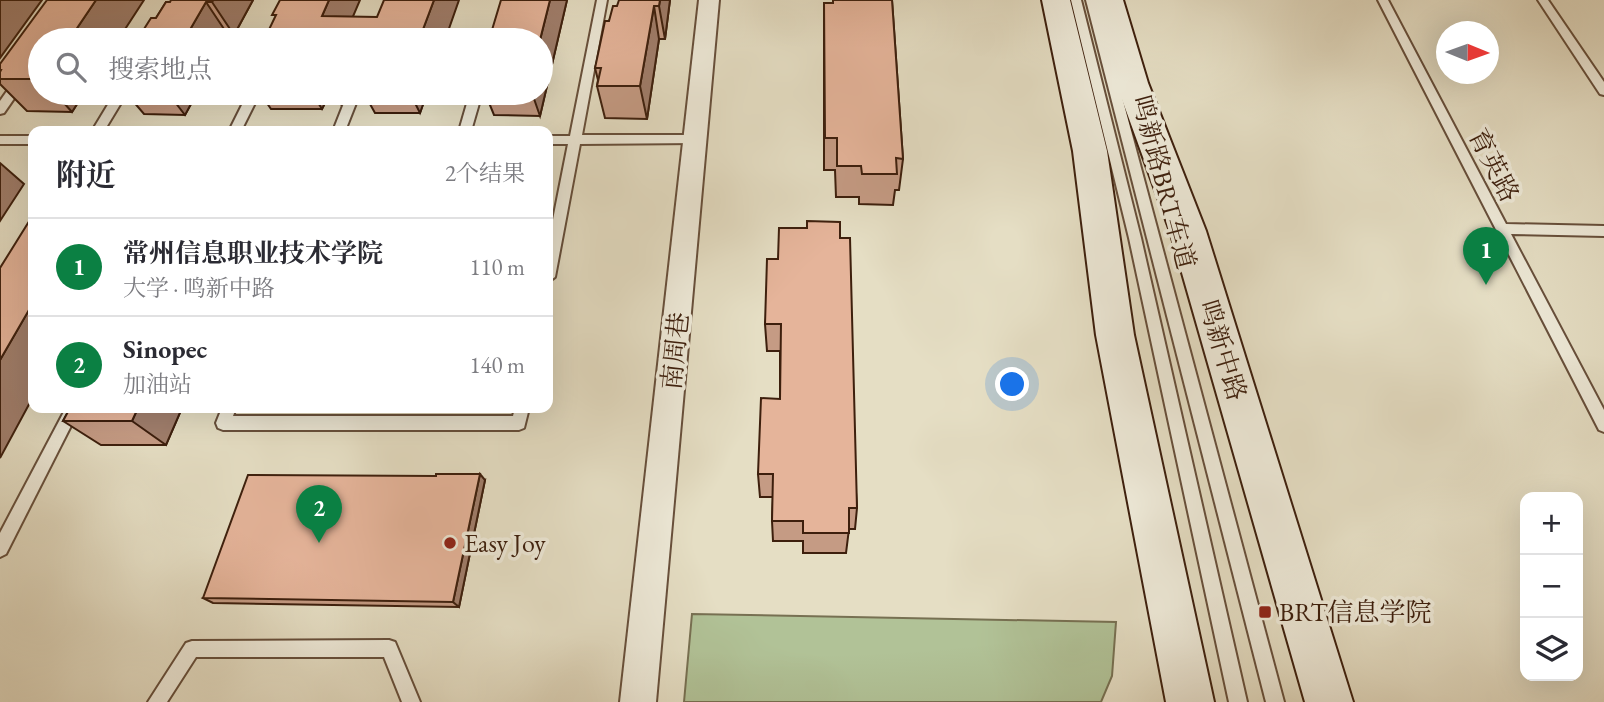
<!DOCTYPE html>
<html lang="zh">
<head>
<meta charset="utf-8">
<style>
  body { margin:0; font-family:"EB Garamond","Noto Serif SC",serif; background:#f7f7f7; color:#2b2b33 }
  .controls { position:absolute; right:21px; bottom:21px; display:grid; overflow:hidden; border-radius:14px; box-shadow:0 7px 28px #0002 }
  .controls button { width:63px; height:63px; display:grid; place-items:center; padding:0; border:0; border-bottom:2px solid #e1e1e2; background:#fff; color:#2b2b33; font:35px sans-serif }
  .compass { position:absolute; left:1436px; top:21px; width:63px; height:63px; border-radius:50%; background:#fff; box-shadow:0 7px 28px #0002; rotate:91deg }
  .you { position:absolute; left:1013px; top:385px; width:24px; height:24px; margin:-18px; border:5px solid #fff; border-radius:50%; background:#1a73e8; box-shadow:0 0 0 10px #1a73e833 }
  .badge { display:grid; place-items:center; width:46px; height:46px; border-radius:50%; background:#0b8043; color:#fff; font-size:23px; font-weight:700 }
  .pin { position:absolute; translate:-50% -58px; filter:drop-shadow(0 2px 4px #0008) }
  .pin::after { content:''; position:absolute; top:37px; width:24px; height:21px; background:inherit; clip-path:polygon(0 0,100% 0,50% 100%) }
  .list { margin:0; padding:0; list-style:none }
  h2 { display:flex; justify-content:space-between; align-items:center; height:91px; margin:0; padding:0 28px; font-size:30px }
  h2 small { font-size:23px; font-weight:400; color:#7c7c81 }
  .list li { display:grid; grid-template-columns:46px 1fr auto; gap:21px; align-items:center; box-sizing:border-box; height:98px; padding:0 28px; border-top:2px solid #e1e1e2 }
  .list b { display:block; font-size:26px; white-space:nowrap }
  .list p { margin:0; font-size:23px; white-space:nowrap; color:#7c7c81 }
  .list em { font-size:23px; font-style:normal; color:#7c7c81 }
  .icon { flex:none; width:38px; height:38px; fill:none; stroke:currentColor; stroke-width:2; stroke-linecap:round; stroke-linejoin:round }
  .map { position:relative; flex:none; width:1604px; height:702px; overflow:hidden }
  .search { position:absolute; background:#fff; box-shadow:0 7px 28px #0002; left:28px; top:28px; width:525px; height:77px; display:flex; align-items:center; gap:18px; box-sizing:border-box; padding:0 24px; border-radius:38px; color:#7c7c81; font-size:26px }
  .panel { position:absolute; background:#fff; box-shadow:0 7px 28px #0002; left:28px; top:126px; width:525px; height:287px; border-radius:14px }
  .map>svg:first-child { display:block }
  .green { fill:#b1c297; stroke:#777052; stroke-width:2 }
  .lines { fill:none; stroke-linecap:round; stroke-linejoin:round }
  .service-casing { stroke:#674f3b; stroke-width:4 }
  .minor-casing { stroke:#674f3b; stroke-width:4 }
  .secondary-casing { stroke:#3d1f0d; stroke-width:4 }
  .service { fill:#eeead9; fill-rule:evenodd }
  .minor { fill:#eeead9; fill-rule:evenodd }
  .secondary { fill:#eeead9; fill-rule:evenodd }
  .wall { fill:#c59b84; stroke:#3d1f0d; stroke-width:2 }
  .shaded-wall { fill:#a07e6c; stroke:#3d1f0d; stroke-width:2 }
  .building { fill:#e5b49a; stroke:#3d1f0d; stroke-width:2 }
  .poi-dot { fill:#8f2418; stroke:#eeead9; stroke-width:2.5 }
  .labels { text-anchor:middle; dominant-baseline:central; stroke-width:7; stroke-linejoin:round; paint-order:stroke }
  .street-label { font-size:26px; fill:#3d1f0d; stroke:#eeead9 }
  .poi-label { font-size:26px; fill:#3d1f0d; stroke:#eeead9; text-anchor:start }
</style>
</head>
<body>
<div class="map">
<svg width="1604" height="702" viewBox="0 0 1604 702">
  <rect width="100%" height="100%" fill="#e5dec4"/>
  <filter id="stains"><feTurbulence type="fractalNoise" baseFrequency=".00286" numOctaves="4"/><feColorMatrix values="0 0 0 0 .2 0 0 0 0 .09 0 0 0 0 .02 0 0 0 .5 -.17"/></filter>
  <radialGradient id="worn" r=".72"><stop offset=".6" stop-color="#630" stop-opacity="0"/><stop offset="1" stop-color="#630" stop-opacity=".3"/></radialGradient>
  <polygon class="green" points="692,614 1116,622 1112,676 1101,702 684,702"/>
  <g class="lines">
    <g class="service-casing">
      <g id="service">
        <polygon points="597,0 607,0 582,135 697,135 703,139 697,143 580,144 555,277 548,282 548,245 568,144 548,144 548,136 570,136"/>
        <polygon points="1071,0 1081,0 1141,238 1247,702 1229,702 1129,238"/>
        <polygon points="1086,0 1096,0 1284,702 1266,702"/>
        <polygon points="1378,0 1388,0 1506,224 1604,226 1604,236 1511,234 1604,410 1604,432 1599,430"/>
        <polygon points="1538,0 1548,0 1604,82 1604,95 1600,94"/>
        <polygon points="40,49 40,61 4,113 0,114 0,101 36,50"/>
        <polygon points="115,93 127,93 104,131 92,131"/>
        <polygon points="248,93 260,93 241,131 229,131"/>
        <polygon points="348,93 360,93 345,131 333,131"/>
        <polygon points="470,93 482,93 471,131 459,131"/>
        <rect x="0" y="136" width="33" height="8"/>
        <polygon points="66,408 80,408 6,554 0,557 0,533"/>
        <polygon points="222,408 236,408 233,416 513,416 515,408 529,408 524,428 519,430 223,430 218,428 216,423"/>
        <polygon points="389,640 395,642 420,702 402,702 384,657 196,657 167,702 148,702 186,643 192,641"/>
      </g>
    </g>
    <g class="minor-casing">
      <polygon id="minor" points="699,0 719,0 656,702 620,702"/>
    </g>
    <g class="secondary-casing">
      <g id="secondary">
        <polygon points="1042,0 1070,0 1107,151 1134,335 1214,702 1166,702 1096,335 1073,151"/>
        <polygon points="1095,0 1123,0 1148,83 1206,231 1353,702 1305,702 1170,231 1116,83"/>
      </g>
    </g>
    <use href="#service" class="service"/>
    <use href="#minor" class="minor"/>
    <use href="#secondary" class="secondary"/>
  </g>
  <g class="wall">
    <polygon points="253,0 234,35 228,35 225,40 137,40 156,18 166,2"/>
    <polygon points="501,0 567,0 540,116 494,115 485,93 541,93"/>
    <polygon points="670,0 665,39 659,39 647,119 605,118 597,86 598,80 595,68 609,21 617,6"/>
    <polygon points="833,0 892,0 903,159 899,190 895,190 893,205 859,204 859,197 836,197 835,170 824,170 824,3 833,3"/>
    <polygon points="40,40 40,93 84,93 72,112 27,111 0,84 0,64"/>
    <polygon points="126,93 197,93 185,115 144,114"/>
    <polygon points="260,93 346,93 341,104 325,103 322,109 271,109"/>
    <polygon points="352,93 427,93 420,113 375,113 370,104 359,104"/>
    <polygon points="840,238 857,508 855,529 849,529 846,553 803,553 803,541 773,541 772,521 773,497 760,497 758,474 780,399 780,351 767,351 765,324 778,259"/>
    <polygon points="70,408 182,408 166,445 101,445 63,421"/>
    <polygon points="485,480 459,607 213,603 203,598"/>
  </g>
  <g class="shaded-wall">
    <polygon points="0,0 42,0 0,58"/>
    <polygon points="96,0 144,0 118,40 69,40"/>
    <polygon points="213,0 253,0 234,35 212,2"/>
    <polygon points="329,0 360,0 343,40 322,16"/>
    <polygon points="434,0 459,0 445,40 419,40"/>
    <polygon points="550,0 567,0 540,116 532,93 541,93 540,40"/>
    <polygon points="660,0 670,0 665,39 659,6"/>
    <polygon points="206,2 228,35 225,40 184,40"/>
    <polygon points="654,6 659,39 647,119 640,86"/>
    <polygon points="55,93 84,93 72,112"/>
    <polygon points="168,93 197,93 185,115"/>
    <polygon points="312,93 318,93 325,103 322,109"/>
    <polygon points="335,93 346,93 341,104"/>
    <polygon points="410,93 427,93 420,113"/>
    <polygon points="0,163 24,184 0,221"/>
    <polygon points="33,303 33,397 0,458 0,360"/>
    <polygon points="138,408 182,408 166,445 132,421"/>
    <polygon points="480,474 485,480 459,607 453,602"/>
  </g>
  <g class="building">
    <polygon points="47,0 96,0 69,40 40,40 40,79 0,79 0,72 1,70 0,70 0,64"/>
    <polygon points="171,0 213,0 212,2 206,2 184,40 137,40 151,18 156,18 166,2 170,2"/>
    <polygon points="280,0 329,0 322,16 377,17 384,0 434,0 419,40 264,40 276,15 272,15"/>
    <polygon points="501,0 550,0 540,40 489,40"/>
    <polygon points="619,0 660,0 659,6 654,6 640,86 597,86 601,68 595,68 605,21 609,21 613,6 617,6"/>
    <polygon points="833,0 892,0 903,159 896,158 897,174 862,174 861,166 837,166 837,138 825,138 824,3 833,3"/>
    <polygon points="340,130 389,131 340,131"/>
    <polygon points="33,215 33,303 0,360 0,268"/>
    <polygon points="807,221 840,222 840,238 850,238 857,508 849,508 849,533 803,533 803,521 772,521 773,474 758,474 761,398 780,399 781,324 765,324 767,259 778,259 779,228 807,228"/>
    <polygon points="70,408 138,408 132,421 63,421"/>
    <polygon points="436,474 480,474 453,602 203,598 248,475 436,476"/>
  </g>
  <g class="poi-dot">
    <circle cx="450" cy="543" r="7"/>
    <rect x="1258" y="605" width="14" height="14" rx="3.5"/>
  </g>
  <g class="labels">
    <g class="street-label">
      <text transform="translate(1494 165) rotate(63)">育英路</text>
      <text transform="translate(1164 182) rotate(75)">鸣新路BRT车道</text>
      <text transform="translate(1223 350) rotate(73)">鸣新中路</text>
      <text transform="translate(675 351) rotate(-84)">南周巷</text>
    </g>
    <g class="poi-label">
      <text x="464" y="543">Easy Joy</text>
      <text x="1279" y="612">BRT信息学院</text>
    </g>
  </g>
  <rect width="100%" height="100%" filter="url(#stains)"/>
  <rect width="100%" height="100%" fill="url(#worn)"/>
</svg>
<div class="controls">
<button>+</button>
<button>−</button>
<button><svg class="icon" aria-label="layers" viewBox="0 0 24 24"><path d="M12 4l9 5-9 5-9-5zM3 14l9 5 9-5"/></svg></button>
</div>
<svg class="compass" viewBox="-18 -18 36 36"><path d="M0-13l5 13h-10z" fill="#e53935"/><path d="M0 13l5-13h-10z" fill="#7c7c81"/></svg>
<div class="you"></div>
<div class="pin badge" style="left:1486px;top:285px">1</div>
<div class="pin badge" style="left:319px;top:543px">2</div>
<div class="search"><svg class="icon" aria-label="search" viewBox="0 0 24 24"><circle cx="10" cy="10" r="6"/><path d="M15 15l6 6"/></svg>搜索地点</div>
<section class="panel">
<h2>附近<small>2个结果</small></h2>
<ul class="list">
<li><span class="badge">1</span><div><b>常州信息职业技术学院</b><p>大学 · 鸣新中路</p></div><em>110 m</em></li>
<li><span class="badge">2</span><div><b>Sinopec</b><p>加油站</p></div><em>140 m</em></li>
</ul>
</section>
</div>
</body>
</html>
